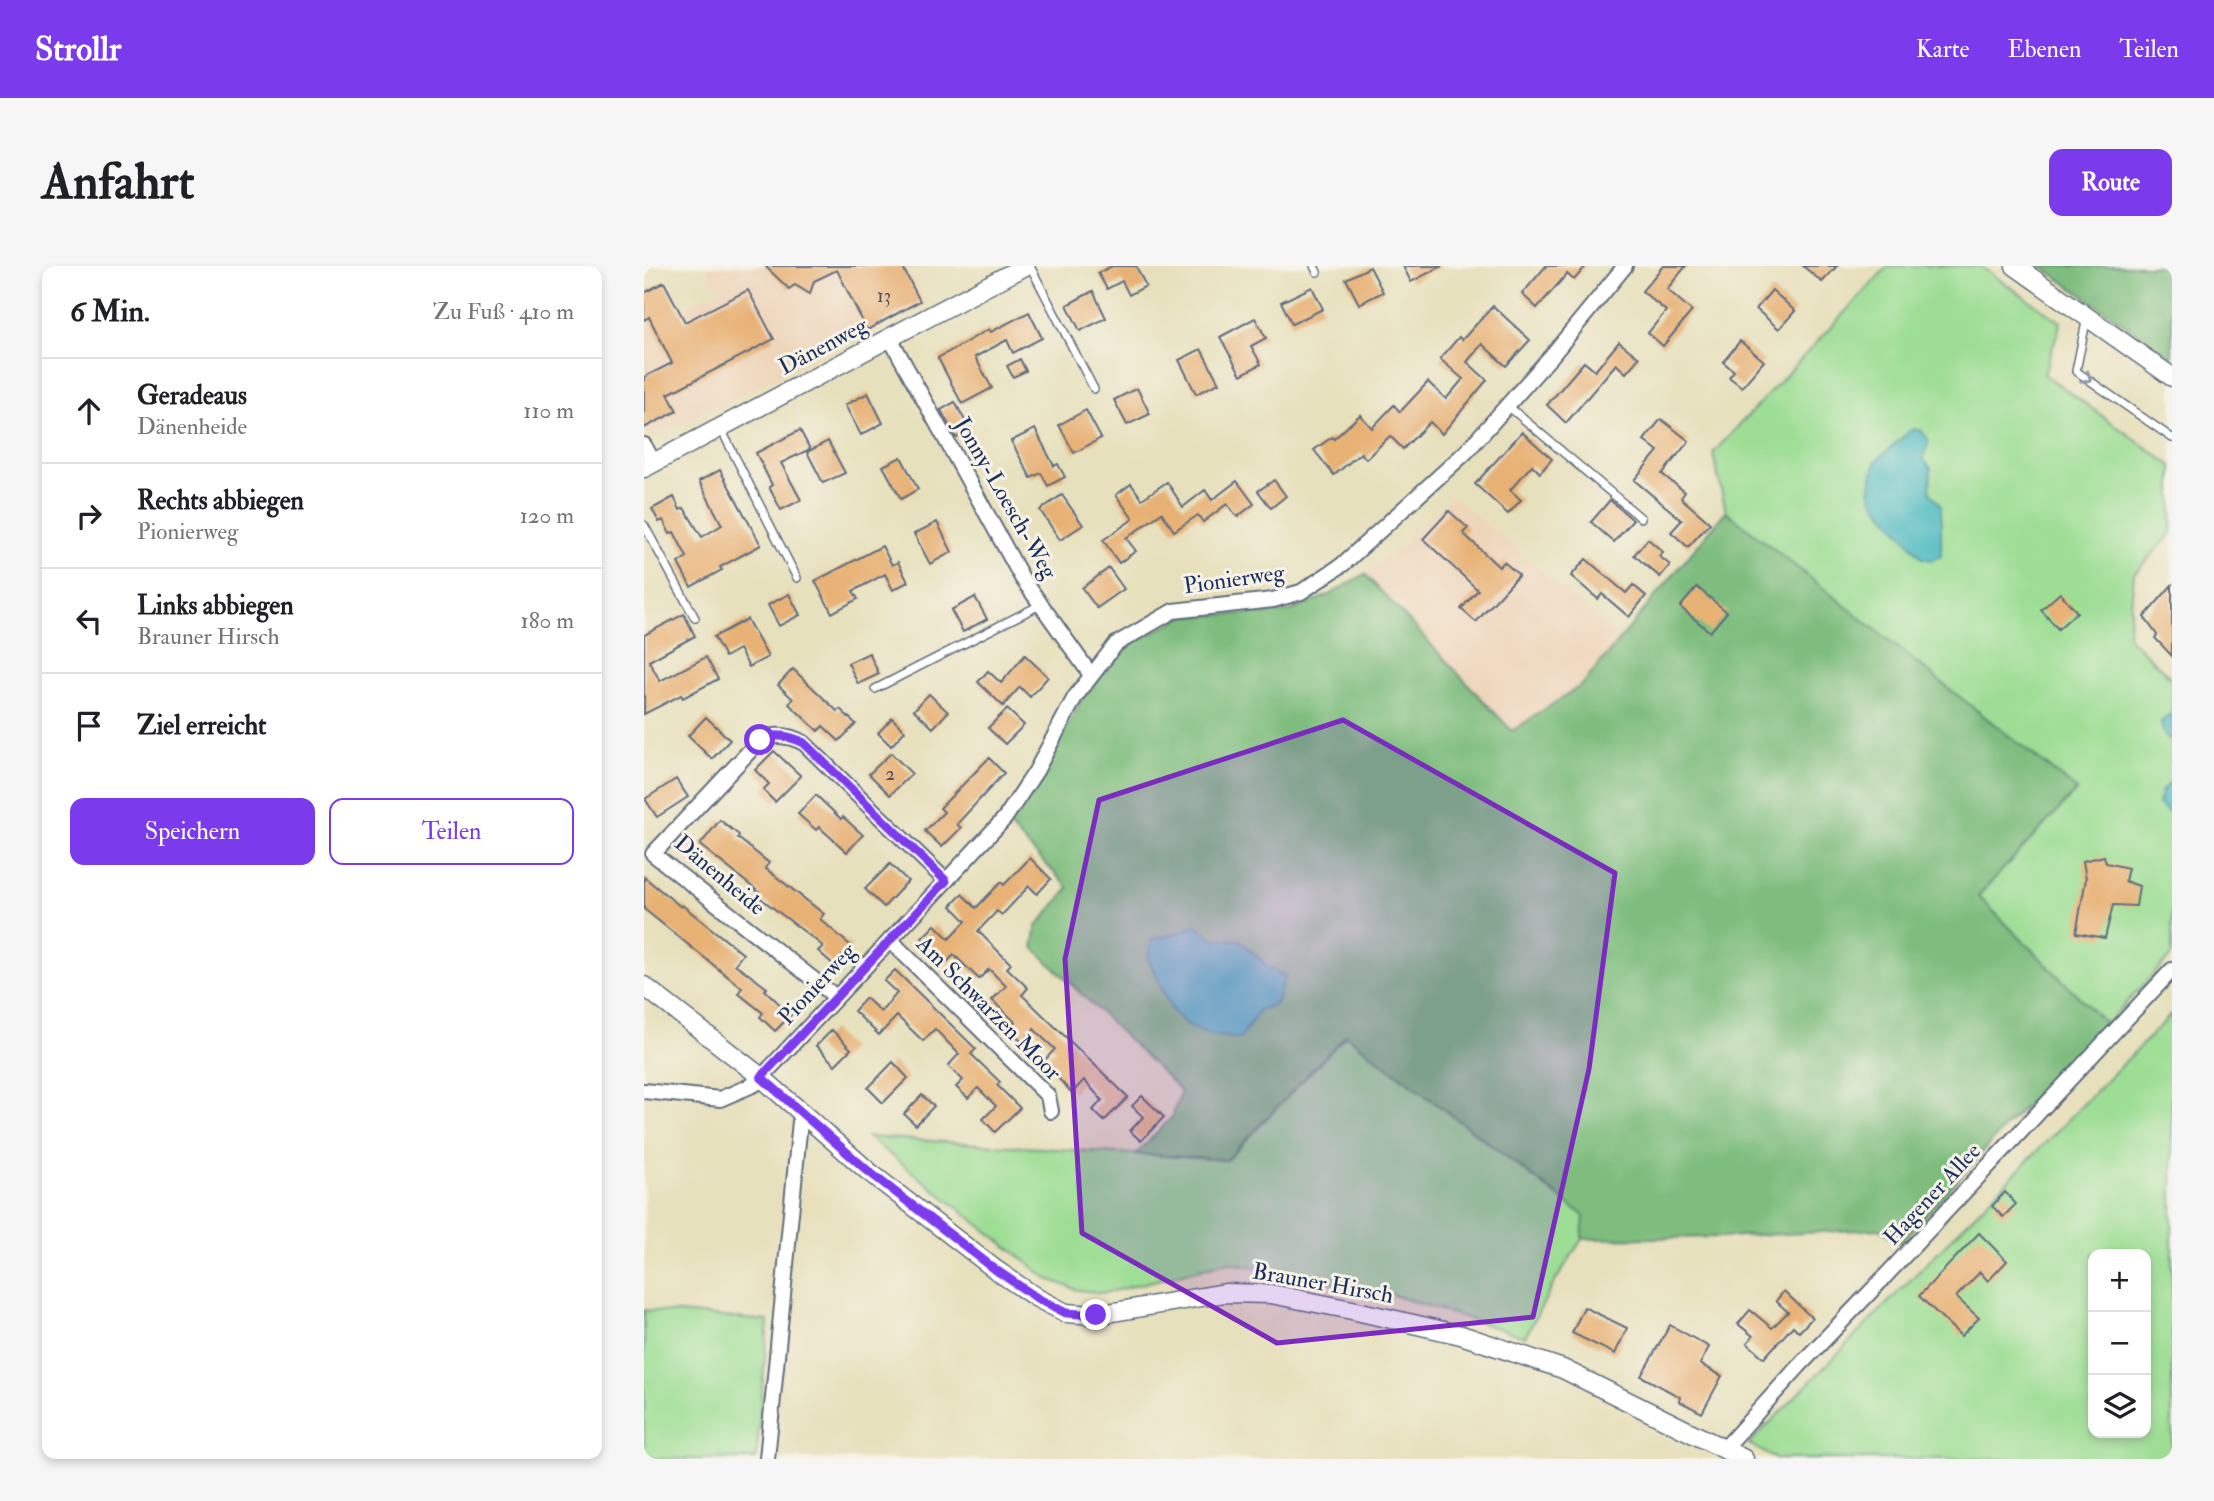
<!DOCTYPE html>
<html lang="de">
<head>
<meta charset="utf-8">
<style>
  body { margin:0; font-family:"IM FELL Double Pica",serif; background:#f6f6f6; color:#202124 }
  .controls { position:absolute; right:21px; bottom:21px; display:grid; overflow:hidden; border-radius:14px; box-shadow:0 4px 10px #0003 }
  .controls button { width:63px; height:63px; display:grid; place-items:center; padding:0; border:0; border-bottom:2px solid #e0e0e0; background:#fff; color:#202124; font:35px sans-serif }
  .stop { position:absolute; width:21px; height:21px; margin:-16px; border:5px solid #7c3aed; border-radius:50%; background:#fff }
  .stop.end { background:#7c3aed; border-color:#fff; box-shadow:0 2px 7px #0008 }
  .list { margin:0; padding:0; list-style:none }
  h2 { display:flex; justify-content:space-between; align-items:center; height:91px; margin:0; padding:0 28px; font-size:30px }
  h2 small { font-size:23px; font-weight:400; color:#757577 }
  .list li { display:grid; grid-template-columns:46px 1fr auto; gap:21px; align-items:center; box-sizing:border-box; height:105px; padding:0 28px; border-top:2px solid #e0e0e0 }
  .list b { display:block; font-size:26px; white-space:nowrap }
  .list p { margin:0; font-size:23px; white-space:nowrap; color:#757577 }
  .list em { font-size:23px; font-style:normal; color:#757577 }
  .actions { display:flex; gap:14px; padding:21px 28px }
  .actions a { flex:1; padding:16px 0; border:2px solid #7c3aed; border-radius:14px; text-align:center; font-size:24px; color:#7c3aed }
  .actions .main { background:#7c3aed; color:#fff }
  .icon { flex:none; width:38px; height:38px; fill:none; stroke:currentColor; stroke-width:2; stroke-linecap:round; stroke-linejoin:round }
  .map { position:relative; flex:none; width:1528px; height:1193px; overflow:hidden; border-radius:14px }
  header { display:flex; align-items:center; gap:42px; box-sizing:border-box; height:98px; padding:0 35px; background:#7c3aed; color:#fff }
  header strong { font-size:33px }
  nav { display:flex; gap:38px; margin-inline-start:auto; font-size:24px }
  .intro { display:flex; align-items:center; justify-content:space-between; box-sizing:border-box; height:168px; padding:0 42px }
  h1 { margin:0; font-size:49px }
  .button { padding:18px 32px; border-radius:14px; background:#7c3aed; color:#fff; font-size:24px; font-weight:700 }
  main { display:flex; gap:42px; padding:0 42px }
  aside { flex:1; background:#fff; border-radius:14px; box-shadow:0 4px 10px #0003 }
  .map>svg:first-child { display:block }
  .built { fill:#eed6bb }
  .green { fill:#9dde94; stroke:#5c8679; stroke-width:2; fill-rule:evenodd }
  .forest { fill:#7ebd7e; stroke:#4c766e; stroke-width:2 }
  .water { fill:#4ab9c1; stroke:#327490; stroke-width:2 }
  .building { fill:#e8b174 }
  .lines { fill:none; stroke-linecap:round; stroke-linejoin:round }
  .service-casing { stroke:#626d7f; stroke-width:10 }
  .minor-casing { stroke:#626d7f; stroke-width:18 }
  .tertiary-casing { stroke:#626d7f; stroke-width:21 }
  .service { stroke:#fff; stroke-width:7 }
  .minor { stroke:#fff; stroke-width:14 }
  .tertiary { stroke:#fff; stroke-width:18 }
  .oneway { stroke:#8d97ae }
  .route { stroke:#7c3aed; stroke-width:9 }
  .marked { fill:#7b2cbf; fill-opacity:0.2; stroke:#7b2cbf; stroke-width:5; stroke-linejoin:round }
  .labels { text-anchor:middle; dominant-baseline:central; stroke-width:6; stroke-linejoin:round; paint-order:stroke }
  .number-label { font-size:19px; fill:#4e5064 }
  .street-label { font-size:23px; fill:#1b2f5e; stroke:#f7f3e8 }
</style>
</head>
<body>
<header>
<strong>Strollr</strong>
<nav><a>Karte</a><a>Ebenen</a><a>Teilen</a></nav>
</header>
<div class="intro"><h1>Anfahrt</h1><a class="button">Route</a></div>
<main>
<aside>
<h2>6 Min.<small>Zu Fuß · 410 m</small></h2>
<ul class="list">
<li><svg class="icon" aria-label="ahead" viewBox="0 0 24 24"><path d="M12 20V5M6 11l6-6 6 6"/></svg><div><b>Geradeaus</b><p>Dänenheide</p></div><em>110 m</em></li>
<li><svg class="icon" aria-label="right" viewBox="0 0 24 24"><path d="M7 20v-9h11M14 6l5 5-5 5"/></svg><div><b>Rechts abbiegen</b><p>Pionierweg</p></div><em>120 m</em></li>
<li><svg class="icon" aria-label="left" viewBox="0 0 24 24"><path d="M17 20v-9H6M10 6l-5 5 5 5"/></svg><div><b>Links abbiegen</b><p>Brauner Hirsch</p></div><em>180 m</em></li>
<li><svg class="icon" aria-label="arrive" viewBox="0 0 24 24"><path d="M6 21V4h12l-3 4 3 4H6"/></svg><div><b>Ziel erreicht</b></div></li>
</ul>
<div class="actions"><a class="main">Speichern</a><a>Teilen</a></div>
</aside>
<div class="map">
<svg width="1528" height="1193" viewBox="0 0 1528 1193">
  <rect width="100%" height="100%" fill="#f7f3e8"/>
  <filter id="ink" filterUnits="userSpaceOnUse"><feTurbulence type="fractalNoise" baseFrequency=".0143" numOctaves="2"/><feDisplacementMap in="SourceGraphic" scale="14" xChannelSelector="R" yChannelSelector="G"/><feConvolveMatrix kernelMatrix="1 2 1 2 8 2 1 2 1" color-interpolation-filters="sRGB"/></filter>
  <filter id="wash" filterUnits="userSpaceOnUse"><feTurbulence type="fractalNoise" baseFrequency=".00686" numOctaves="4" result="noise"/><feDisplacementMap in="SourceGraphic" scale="28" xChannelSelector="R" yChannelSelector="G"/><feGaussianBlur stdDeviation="1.57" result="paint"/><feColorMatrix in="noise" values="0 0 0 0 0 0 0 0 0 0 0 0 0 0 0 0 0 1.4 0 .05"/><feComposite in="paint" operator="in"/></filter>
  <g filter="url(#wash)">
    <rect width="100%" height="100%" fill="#e7e0bc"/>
    <g class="built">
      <polygon points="62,0 262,0 283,38 7,172 0,159 0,62 74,24"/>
      <polygon points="809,230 977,372 939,418 868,465 721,308 757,280"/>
    </g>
    <g class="green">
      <polygon points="1244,0 1336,0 1417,56 1400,108 1528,200 1528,267 1490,308 1484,371 1528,413 1528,689 1462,758 1334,630 1433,524 1082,245 1069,187"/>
      <path d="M1528,748V1193H1132L1105,1178ZM1449,988H1502V1167H1449Z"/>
      <polygon points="702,769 941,950 938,973 909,1019 881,1071 740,1026 584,996 461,1027 434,1024 404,1013 224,871 583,894"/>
      <polygon points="0,1044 124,1055 112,1193 0,1193"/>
    </g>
    <g class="forest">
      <polygon points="1397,0 1528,0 1528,92"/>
      <polygon points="1082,245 1433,524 1334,630 1462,758 1358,864 1256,978 1236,963 1078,971 938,973 940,950 702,769 583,894 492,888 528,851 537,825 389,681 393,660 425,622 364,559 388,522 439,431 488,377 541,350 644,346 685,329 721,308 868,465 939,418"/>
    </g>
    <g class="water">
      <polygon points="1268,163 1277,164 1285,175 1279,192 1287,203 1286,226 1297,240 1297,290 1288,294 1278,292 1230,235 1226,224 1231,196"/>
      <path d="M1528,447V474C1520,472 1518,463 1517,456Z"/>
      <polygon points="1528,515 1528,545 1524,546 1514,538 1518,524"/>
      <path d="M552,659L570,673L596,674L623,700L641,710L632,738L615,744L597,772C572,773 538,763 525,739C518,724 512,708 504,693L508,673L532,668Z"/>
    </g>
    <g id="blocks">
      <g class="building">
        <polygon points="121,0 258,0 276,35 223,64 193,4 170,15 166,28 151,19 145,23"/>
        <polygon points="468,0 492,0 502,20 485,29 478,15 463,23 454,7"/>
        <polygon points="759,0 798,0 767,16"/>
        <polygon points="902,0 942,0 930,14 923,8 893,42 878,28"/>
        <polygon points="1019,0 1042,0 1023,23 1048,45 1019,80 1004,67 1022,45 998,25"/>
        <polygon points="1159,0 1193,0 1178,16"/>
        <polygon points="726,1 739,26 715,38 702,13"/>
        <polygon points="20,16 41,56 104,24 130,73 24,128 33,145 0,162 0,111 28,97 5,51 0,54 0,27"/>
        <polygon points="668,21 679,43 648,58 637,36"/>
        <polygon points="1128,24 1151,45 1135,63 1112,43"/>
        <polygon points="449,25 462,52 436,65 423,39"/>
        <polygon points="849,40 886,74 862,100 838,78 823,96 843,114 798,168 786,156 759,183 746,170 722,193 717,187 690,209 670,184 688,171 690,173 716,149 728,162 750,139 756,146 784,116 802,133 819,113 796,93 815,71 818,74"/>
        <polygon points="385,46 398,72 369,87 363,74 331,91 348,122 318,138 294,92 345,63 347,66"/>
        <polygon points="611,52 622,72 607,80 617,98 597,109 576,71"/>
        <polygon points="1096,75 1120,95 1098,121 1085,111 1090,105 1079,96"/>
        <polygon points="975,76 995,92 982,107 972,98 922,157 903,139 940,96 951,105"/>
        <polygon points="557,83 575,117 552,128 535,94"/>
        <polygon points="376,93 382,105 369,111 363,100"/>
        <polygon points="493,122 506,148 483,159 470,134"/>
        <polygon points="224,127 239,157 217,169 201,139"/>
        <polygon points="311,136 326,164 312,172 297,144"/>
        <polygon points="442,144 457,172 430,187 415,159"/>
        <polygon points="1017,153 1045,175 1018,208 1041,226 1037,232 1066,257 1044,281 1027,266 1038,254 990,214 1014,185 1000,174"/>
        <polygon points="391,163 410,200 414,198 421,211 404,220 397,207 387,212 367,175"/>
        <polygon points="156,164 166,183 137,197 157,234 137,244 125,221 128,219 112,187"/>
        <polygon points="878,166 908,193 896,207 888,199 866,224 877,234 864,248 831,218"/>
        <polygon points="184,175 201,207 179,217 163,186"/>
        <polygon points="257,191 274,223 257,233 239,200"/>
        <polygon points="76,204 117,279 76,301 78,304 47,321 34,297 43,291 30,266 26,268 19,254 15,256 8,243 30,231 36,244 40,242 58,271 78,259 55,215"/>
        <polygon points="630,214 642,230 627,242 614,225"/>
        <polygon points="593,215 610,238 593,251 583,238 559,256 554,249 530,265 518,247 482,272 492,285 475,297 459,274 489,253 472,229 487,218 498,233 523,216 539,241 561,224 568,234"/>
        <polygon points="418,229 439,259 416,274 396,244"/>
        <polygon points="966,234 989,254 970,276 947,256"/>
        <polygon points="805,245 824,262 819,267 855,301 860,296 875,309 832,356 817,343 834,324 779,273"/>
        <polygon points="293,256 308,286 286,298 270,268"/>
        <polygon points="1004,273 1019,286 1015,290 1026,299 1016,311 990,289"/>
        <polygon points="238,280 248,299 254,296 264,316 249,324 241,308 209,325 214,333 188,347 171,315"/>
        <polygon points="942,293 982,327 989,319 1002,330 985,351 958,328 954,333 927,310"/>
        <polygon points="465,302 480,323 453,342 438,322"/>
        <polygon points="1528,319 1528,390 1511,372 1513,369 1500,351"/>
        <polygon points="1053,321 1083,346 1066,366 1036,341"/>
        <polygon points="1416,327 1433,346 1414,363 1397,344"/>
        <polygon points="145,328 156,349 135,360 124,339"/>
        <polygon points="331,331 343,353 319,366 307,344"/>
        <polygon points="40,348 51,370 5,395 16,415 62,391 74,413 39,432 37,429 0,448 0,369"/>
        <polygon points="103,353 124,391 105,401 95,383 81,391 70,371"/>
        <polygon points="225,387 235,408 214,418 204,397"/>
        <polygon points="381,389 404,411 386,431 376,421 359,440 334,416 344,405 357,417"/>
        <polygon points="149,403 193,445 196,443 212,458 195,475 179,460 174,465 145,438 149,433 134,419"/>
        <polygon points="285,428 304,446 289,462 270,444"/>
        <polygon points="363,443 380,459 361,478 344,462"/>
        <polygon points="62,451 86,474 68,493 44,470"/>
        <polygon points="248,452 261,465 247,480 234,467"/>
        <polygon points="130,485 157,510 131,536 119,524 125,518 111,504"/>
        <polygon points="247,487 268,508 246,529 225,508"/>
        <polygon points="345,492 360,507 313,558 317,562 298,581 281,565 300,546 296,542"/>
        <polygon points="32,513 44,531 13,551 1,533"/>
        <polygon points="172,529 197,553 199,551 219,569 203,586 175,561 172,564 154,548"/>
        <polygon points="76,554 95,569 94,572 125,597 121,602 180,648 176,653 207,680 190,699 174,685 179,680 115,631 117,628 56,579"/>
        <polygon points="1460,590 1462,597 1484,602 1481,615 1495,620 1492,640 1469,639 1461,672 1432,667 1442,613 1439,595"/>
        <polygon points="386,592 407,613 393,628 385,620 358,649 353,645 334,665 367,698 363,702 384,722 378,729 484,831 460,855 449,844 458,834 440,814 428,827 399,796 411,783 400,773 390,763 378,776 364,763 371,756 348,734 362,720 345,703 335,713 310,689 303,696 278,672 291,659 305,673 322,655 307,640 318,628 332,642 357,616 360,619"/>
        <polygon points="246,598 264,615 240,641 221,623"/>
        <polygon points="0,611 37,641 38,639 99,688 91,698 123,722 121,724 147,749 131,765 116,751 119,747 94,727 98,722 0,643"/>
        <polygon points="251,704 332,783 327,788 356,816 353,819 376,842 351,866 339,853 352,840 334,822 324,832 312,821 319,814 304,800 315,788 291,763 279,775 253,750 235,769 210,745 222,732 237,746 253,727 240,715"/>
        <polygon points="188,764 207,783 191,799 172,780"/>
        <polygon points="249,796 264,812 239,837 224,822"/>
        <polygon points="278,829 290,840 272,859 260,848"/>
        <polygon points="498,830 520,851 497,875 486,865 499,851 488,840"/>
        <polygon points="1361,926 1372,938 1359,951 1348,940"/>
        <polygon points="1335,967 1363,995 1344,1015 1336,1006 1312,1031 1335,1052 1317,1070 1275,1030"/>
        <polygon points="1140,1025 1168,1052 1155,1066 1149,1060 1120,1092 1103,1077 1109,1070 1094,1058 1106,1044 1128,1062 1144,1046 1132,1035"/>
        <polygon points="940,1041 983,1062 971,1088 928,1067"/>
        <polygon points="1026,1059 1065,1081 1056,1098 1078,1110 1058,1147 1035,1135 1036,1131 997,1110"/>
      </g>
    </g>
  </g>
  <g filter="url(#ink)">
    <use href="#blocks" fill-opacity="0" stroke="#626d7f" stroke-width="2"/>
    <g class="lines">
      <g class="service-casing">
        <g id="service">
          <polyline points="386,0 450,123"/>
          <polyline points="670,0 673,6"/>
          <polyline points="1443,51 1432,105 1528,172"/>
          <polyline points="864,140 997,252"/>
          <polyline points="77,163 153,312"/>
          <polyline points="0,259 51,352"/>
          <polyline points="231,423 396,339"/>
        </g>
      </g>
      <g class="minor-casing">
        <g id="minor">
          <polyline points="246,72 378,312 447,409"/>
          <polyline points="0,179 10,197"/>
          <polyline points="246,674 404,830 407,845"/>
          <path d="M192,731L9,588L116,474C131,467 145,469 160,477L302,615"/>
          <polyline points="0,825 76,833 111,818 361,552 392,505 431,431 472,378 529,345 629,334 657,326 698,299 822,186 909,88 981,0"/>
          <polyline points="1080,1183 1155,1100 1232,1020 1528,704"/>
          <polyline points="123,1193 157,845"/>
        </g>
      </g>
      <g class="tertiary-casing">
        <g id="tertiary">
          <polyline points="1371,0 1528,111"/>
          <polyline points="0,202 381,0"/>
          <polyline points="0,720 117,811 224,905 352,1004 393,1032 422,1047 452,1049 581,1027 627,1028 708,1044 817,1069 919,1103 1100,1193"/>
        </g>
      </g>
      <use href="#service" class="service"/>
      <use href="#minor" class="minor"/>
      <use href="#tertiary" class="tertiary"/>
    </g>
    <defs><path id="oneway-chevron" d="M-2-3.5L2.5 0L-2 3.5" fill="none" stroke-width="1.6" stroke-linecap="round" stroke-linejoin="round" transform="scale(1.75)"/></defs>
    <use class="oneway" href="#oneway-chevron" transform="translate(1443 112) rotate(35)"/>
  </g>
  <g class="lines" filter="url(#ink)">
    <path class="route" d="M116,474C131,467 145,469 160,477L302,615L117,811L224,905L352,1004L393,1032L422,1047L452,1049"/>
  </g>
  <path class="marked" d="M699,454L971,607L945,803L889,1051L633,1077L438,967L421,693L455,534Z"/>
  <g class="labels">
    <g class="number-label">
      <text x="240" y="30">13</text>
      <text x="246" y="508">2</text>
    </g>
    <g class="street-label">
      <text transform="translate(179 80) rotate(-28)">Dänenweg</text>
      <text transform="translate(362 232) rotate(60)">Jonny-Loesch-Weg</text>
      <text transform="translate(590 313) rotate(-8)">Pionierweg</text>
      <text transform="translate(76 609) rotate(40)">Dänenheide</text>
      <text transform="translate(173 718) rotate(-47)">Pionierweg</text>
      <text transform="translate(345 742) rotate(45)">Am Schwarzen Moor</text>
      <text transform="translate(1288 928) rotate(-47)">Hagener Allee</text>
      <text transform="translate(679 1017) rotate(10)">Brauner Hirsch</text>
    </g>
  </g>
</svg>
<div class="controls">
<button>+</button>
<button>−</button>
<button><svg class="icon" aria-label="layers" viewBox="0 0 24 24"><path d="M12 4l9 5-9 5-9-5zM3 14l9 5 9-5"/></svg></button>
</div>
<div class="stop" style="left:116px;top:474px"></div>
<div class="stop end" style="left:452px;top:1049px"></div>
</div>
</main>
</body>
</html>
